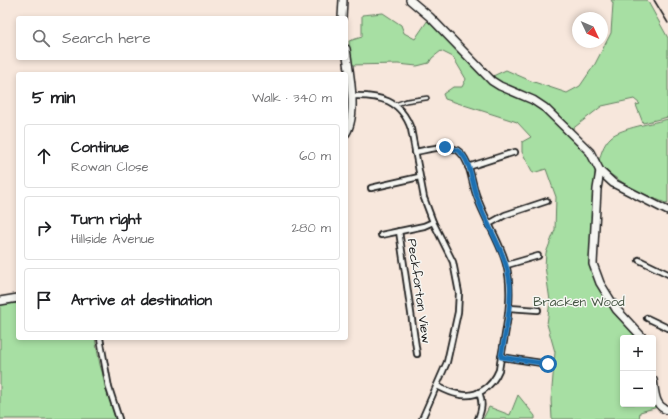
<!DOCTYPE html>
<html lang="en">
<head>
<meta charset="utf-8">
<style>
  body { margin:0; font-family:"Architects Daughter",sans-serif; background:#f2f2f2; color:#202124 }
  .controls { position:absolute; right:12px; bottom:12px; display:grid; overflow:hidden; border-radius:4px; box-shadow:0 2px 6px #0003 }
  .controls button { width:36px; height:36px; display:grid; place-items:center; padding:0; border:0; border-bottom:1px solid #e0e0e0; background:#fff; color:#202124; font:20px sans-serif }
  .compass { position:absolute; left:572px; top:12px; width:36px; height:36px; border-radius:50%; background:#fff; box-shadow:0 2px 6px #0003; rotate:134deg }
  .stop { position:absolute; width:12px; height:12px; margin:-9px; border:3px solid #1f6fb2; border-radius:50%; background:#fff }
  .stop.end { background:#1f6fb2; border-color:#fff; box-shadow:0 1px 4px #0008 }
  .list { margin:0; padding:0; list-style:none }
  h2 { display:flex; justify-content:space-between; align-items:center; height:52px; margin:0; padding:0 16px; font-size:17px }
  h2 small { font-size:13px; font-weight:400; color:#757577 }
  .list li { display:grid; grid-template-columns:26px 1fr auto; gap:12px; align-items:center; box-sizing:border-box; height:64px; margin:0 8px 8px; padding:0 8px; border:1px solid #e0e0e0; border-radius:4px }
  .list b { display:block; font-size:15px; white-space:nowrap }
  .list p { margin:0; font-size:13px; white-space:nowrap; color:#757577 }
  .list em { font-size:13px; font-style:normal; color:#757577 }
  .icon { flex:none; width:22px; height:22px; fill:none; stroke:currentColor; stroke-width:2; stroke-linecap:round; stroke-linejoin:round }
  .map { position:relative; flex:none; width:668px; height:419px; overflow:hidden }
  .search { position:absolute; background:#fff; box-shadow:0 2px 6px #0003; left:16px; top:16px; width:332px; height:44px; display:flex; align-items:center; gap:10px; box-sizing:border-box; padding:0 14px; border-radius:4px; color:#757577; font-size:15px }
  .panel { position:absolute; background:#fff; box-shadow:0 2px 6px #0003; left:16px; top:72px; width:332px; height:268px; border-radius:4px }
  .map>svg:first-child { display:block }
  .green { fill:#a7dfa3; stroke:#627e60 }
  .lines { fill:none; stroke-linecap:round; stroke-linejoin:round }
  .lane-casing { stroke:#1c1c1c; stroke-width:5.5 }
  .street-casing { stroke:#1c1c1c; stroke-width:8 }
  .secondary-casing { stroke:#1c1c1c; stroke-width:10 }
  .lane { stroke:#f6f6f2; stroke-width:2.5 }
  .street { stroke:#f6f6f2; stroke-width:4.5 }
  .secondary { stroke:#f6f6f2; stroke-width:7 }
  .rail { stroke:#1c1c1c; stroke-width:1.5 }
  .route { stroke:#1f6fb2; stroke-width:5 }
  .labels { text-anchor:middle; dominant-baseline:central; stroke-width:3; stroke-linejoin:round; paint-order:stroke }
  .street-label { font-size:13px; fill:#1c1c1c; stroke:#f6f6f2 }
  .park-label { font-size:13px; fill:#465644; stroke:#f6f6f2 }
</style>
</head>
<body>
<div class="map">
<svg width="668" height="419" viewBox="0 0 668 419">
  <rect width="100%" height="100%" fill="#f7e7dc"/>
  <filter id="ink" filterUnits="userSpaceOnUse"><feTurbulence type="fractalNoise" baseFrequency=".025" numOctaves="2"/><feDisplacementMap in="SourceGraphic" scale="8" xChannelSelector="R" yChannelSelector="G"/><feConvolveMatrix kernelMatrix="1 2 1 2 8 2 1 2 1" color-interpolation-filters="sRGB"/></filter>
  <g filter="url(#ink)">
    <g class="green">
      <polygon points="611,0 647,0 668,38 668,117 643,123 636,105 640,104 634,99 602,106 571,130 547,106 501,84 493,76 506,70 531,81 567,93 580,86 595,64 611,33 613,3"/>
      <polygon points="383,13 401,25 404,33 415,39 428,20 445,37 479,74 489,83 538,106 588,155 595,171 591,264 600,283 641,338 623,338 623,404 653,404 653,380 658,407 640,412 639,419 552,419 551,400 555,352 547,324 550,301 545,266 546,253 555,230 556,197 546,169 533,173 522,152 522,142 531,137 517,122 445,99 443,94 453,87 462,87 466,79 453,57 441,51 432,58 429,63 417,66 398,64 351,65 349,41 362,37 362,15"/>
      <path d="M668,119V204L634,190L598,166C600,156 603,144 611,137C621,128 654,123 668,119Z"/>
      <polygon points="18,303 18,338 95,338 100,365 117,419 0,419 0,305"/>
      <polygon points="518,395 535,416 535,419 483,419 489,407 510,415"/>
    </g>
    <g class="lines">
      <g class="lane-casing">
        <polyline id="lane" points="394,105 406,101 427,98"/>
      </g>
      <g class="street-casing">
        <g id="street">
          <path d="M352,96C380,95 401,100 411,129L424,198L433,222L453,262L459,293L458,312L447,362L422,419"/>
          <path d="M415,152C427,150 445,144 457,150C471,159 471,183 477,197C485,220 500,241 506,264C515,298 504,336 499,370C492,387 477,399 457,394C450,393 443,389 437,386"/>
          <polyline points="468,167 515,152"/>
          <polyline points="371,188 419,177"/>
          <polyline points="489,224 505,215 547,201"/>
          <polyline points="399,231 417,354"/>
          <polyline points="381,235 424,226 433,222"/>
          <polyline points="639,260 668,274"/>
          <polyline points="507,265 538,256"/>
          <polyline points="509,308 538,310"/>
          <polyline points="647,318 668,328"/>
          <polyline points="100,338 109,388 119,419"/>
          <polyline points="501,357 548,364"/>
          <path d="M478,419C482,409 483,403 479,392"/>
        </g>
      </g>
      <g class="secondary-casing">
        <g id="secondary">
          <polyline points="410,0 430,17 492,81 500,86 533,100 545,108 590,152 600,171 613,183 668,211"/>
          <polyline points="342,18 343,0"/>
          <path d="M346,49C349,71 358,114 346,133"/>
          <polyline points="600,171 597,189 593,264 600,283 616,309 643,338"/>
          <polyline points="0,301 18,298"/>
          <path d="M653,380C655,391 654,407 668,410"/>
        </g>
      </g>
      <use href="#lane" class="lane"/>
      <use href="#street" class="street"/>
      <use href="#secondary" class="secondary"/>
      <polyline class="rail" points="654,0 668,23"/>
    </g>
  </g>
  <g class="lines" filter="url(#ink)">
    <path class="route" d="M445,147C452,148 457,149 462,154C472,166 472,186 478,200C488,229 507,253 510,285C511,309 505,334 501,357L548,364"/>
  </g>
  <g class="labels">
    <g class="street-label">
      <text transform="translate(419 291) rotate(82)">Peckforton View</text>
    </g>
    <g class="park-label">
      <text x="579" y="302">Bracken Wood</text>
    </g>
  </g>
</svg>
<div class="controls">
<button>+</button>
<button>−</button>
</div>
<svg class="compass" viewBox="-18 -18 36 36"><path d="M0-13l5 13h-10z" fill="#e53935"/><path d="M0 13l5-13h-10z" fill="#757577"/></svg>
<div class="stop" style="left:548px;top:364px"></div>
<div class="stop end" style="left:445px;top:147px"></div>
<div class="search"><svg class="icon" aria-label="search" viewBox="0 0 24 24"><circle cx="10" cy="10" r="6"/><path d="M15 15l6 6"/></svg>Search here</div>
<section class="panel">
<h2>5 min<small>Walk · 340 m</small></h2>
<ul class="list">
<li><svg class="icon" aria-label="ahead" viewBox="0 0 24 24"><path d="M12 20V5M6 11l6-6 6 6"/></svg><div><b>Continue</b><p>Rowan Close</p></div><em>60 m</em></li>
<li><svg class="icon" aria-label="right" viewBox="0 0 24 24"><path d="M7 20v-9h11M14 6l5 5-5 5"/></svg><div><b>Turn right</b><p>Hillside Avenue</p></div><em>280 m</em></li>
<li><svg class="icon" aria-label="arrive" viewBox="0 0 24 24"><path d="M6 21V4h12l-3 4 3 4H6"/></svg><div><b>Arrive at destination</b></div></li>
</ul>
</section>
</div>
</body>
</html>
